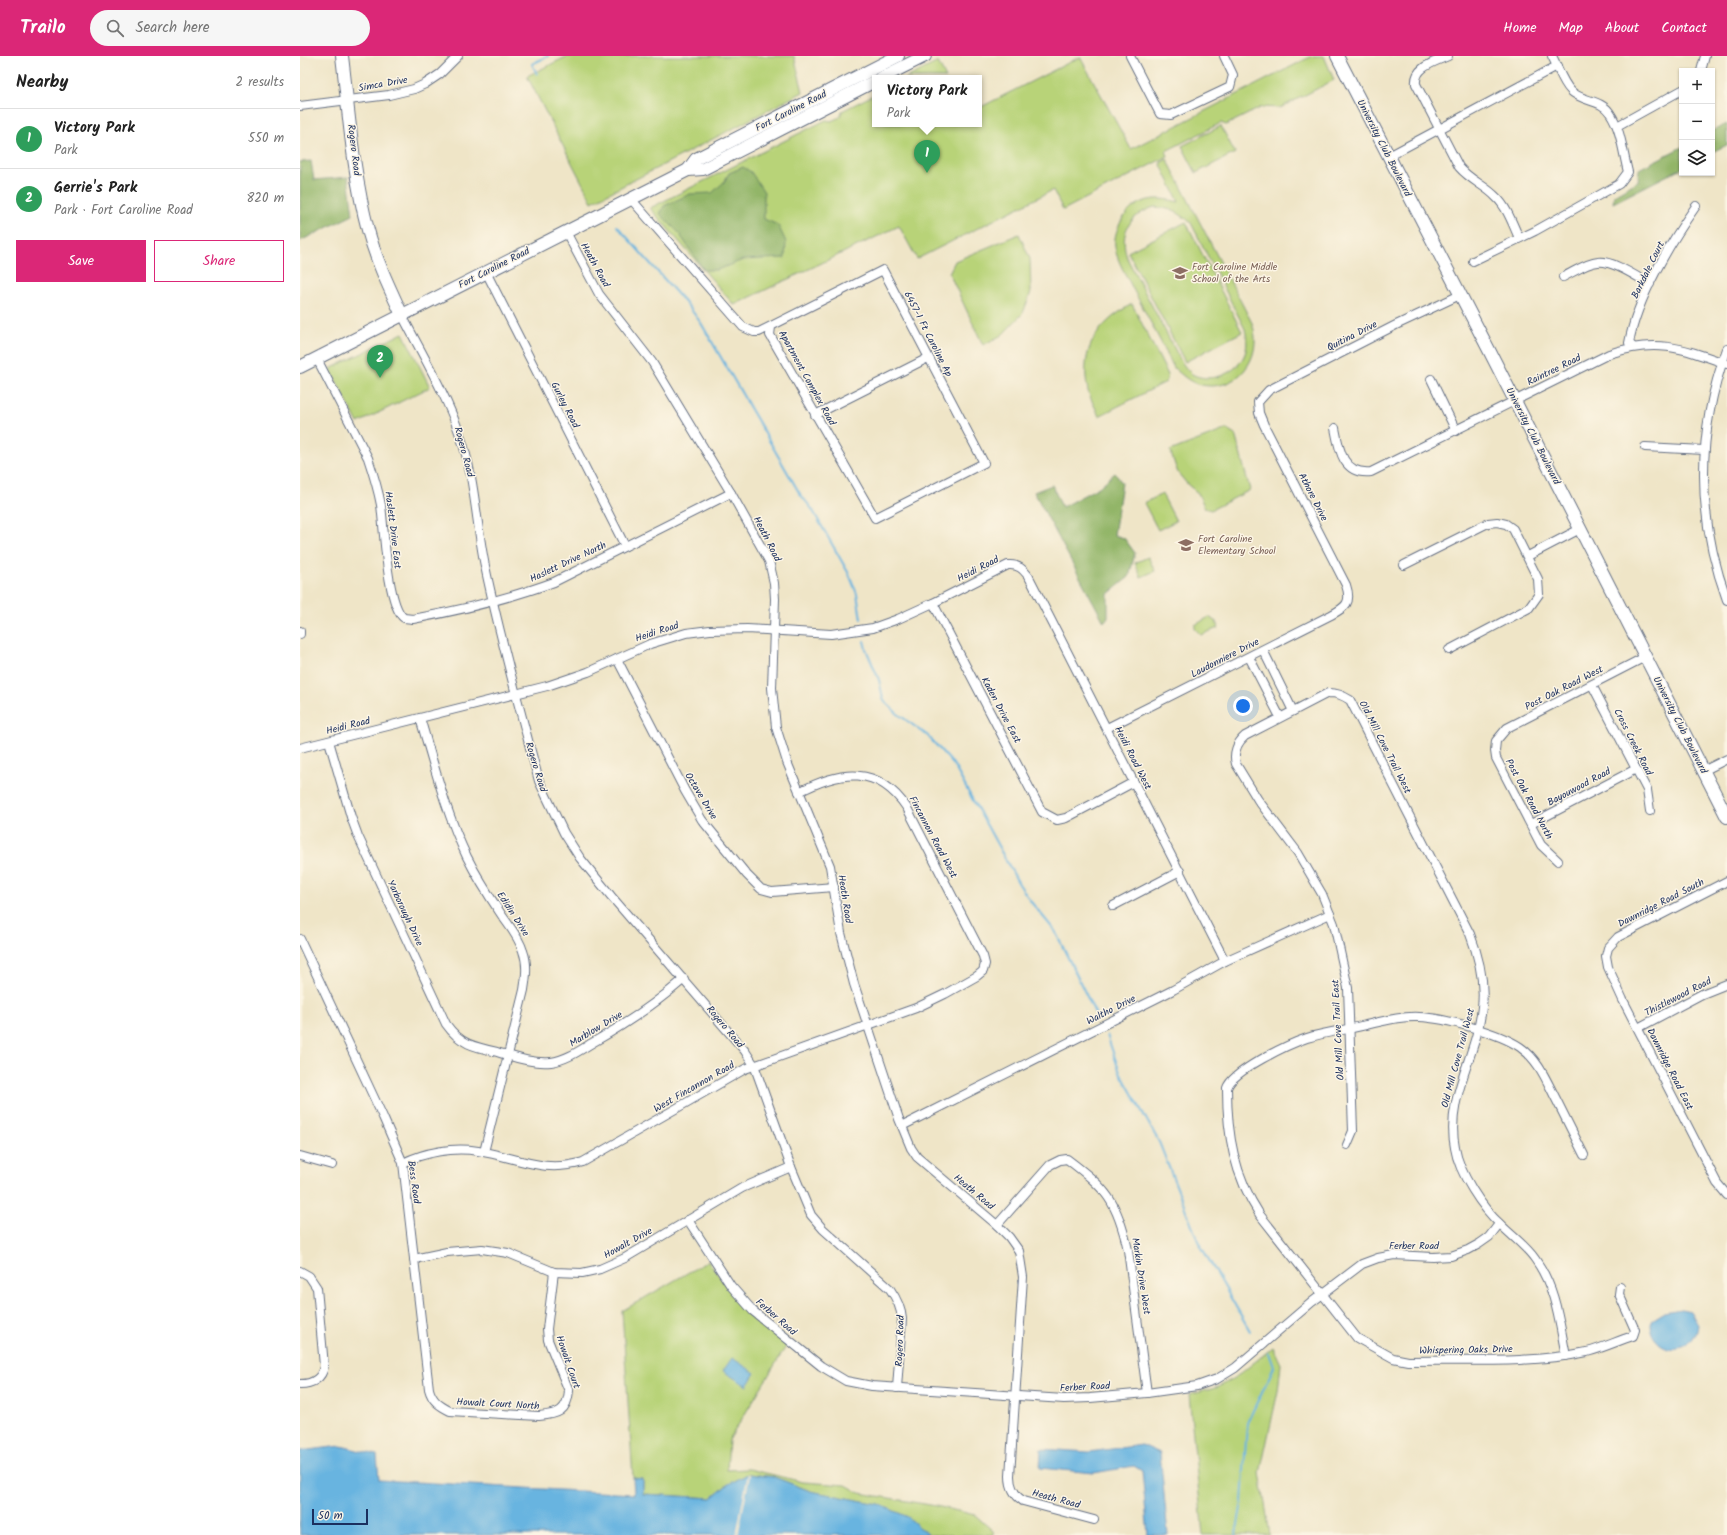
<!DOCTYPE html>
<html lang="en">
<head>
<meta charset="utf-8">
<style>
  body { margin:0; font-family:Kalam,sans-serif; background:#f6f6f6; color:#222 }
  .controls { position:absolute; right:12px; top:12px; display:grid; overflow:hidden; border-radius:0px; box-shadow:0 1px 3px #0004 }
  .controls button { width:36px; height:36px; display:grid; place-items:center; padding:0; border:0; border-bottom:1px solid #e0e0e0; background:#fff; color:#222; font:20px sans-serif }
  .scale { position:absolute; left:12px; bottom:10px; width:56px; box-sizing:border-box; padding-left:4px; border:2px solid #1b2f5e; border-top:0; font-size:11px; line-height:14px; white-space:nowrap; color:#1b2f5e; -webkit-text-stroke:3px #fcf5e5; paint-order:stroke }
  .you { position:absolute; left:943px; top:650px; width:14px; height:14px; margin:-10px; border:3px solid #fff; border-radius:50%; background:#1a73e8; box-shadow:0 0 0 6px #1a73e833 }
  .badge { display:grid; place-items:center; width:26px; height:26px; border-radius:50%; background:#db2777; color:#fff; font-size:13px; font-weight:700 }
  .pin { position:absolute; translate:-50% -33px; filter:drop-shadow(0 1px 2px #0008) }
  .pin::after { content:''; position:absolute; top:21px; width:14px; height:12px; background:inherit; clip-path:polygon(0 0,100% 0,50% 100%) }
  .popup { position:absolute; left:572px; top:19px; width:110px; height:52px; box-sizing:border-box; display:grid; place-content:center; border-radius:0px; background:#fff; filter:drop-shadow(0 1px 3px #0005); font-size:13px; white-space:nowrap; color:#767676 }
  .popup b { font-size:15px; color:#222 }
  .popup::after { content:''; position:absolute; left:50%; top:100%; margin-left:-8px; border:8px solid transparent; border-top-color:#fff }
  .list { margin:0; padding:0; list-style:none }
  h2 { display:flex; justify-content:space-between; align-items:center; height:52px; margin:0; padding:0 16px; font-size:17px }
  h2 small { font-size:13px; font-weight:400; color:#767676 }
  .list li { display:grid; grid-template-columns:26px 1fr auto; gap:12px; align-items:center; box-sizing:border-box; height:60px; padding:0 16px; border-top:1px solid #e0e0e0 }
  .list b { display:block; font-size:15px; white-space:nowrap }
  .list p { margin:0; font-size:13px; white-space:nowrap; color:#767676 }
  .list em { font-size:13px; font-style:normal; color:#767676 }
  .actions { display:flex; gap:8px; padding:12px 16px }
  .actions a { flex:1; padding:9px 0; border:1px solid #db2777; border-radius:0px; text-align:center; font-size:14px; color:#db2777 }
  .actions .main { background:#db2777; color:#fff }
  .icon { flex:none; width:22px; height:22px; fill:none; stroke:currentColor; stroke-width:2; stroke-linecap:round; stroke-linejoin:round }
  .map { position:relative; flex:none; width:1427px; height:1479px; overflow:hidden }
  header { display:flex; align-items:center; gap:24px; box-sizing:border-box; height:56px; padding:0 20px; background:#db2777; color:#fff }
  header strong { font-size:19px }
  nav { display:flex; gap:22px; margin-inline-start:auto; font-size:14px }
  .search { width:280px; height:36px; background:#f6f6f6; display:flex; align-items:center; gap:10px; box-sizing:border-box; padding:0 14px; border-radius:22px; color:#767676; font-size:15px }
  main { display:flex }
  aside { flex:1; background:#fff }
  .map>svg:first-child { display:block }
  .green { fill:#b8d378; stroke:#6a816b; fill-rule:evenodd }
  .forest { fill:#92b568; stroke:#567263 }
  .water { fill:#67b4e0; stroke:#41729f }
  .pier { fill:#efe5c7 }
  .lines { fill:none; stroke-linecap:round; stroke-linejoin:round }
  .stream { stroke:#67b4e0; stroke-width:2 }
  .street-casing { stroke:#656f83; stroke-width:10 }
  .secondary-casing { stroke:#656f83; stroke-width:14 }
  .street { stroke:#fff; stroke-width:8 }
  .secondary { stroke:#fff; stroke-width:12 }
  .labels { text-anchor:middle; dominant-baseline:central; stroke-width:3; stroke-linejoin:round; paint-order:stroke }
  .street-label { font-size:10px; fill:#1b2f5e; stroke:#fcf5e5 }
  .education-label { font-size:10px; fill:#785e54; stroke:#fcf5e5; text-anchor:start }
</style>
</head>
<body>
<header>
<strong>Trailo</strong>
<div class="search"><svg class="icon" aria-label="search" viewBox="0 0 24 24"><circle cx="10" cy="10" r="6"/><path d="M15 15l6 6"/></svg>Search here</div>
<nav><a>Home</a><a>Map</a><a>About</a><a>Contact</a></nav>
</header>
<main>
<aside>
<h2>Nearby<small>2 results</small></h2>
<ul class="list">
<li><span class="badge" style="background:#2e9e5b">1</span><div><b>Victory Park</b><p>Park</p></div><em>550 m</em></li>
<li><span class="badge" style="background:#2e9e5b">2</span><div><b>Gerrie's Park</b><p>Park · Fort Caroline Road</p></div><em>820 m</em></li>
</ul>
<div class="actions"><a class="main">Save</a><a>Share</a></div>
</aside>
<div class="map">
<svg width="1427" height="1479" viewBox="0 0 1427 1479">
  <rect width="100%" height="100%" fill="#fcf5e5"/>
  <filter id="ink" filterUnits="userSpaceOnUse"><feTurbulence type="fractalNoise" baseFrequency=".025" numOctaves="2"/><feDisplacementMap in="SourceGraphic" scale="8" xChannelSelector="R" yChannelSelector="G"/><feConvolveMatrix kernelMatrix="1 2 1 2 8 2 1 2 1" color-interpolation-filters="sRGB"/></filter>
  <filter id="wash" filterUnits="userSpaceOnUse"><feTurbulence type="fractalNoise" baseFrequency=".012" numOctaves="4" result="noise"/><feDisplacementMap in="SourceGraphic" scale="16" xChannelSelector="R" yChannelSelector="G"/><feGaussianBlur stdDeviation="0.9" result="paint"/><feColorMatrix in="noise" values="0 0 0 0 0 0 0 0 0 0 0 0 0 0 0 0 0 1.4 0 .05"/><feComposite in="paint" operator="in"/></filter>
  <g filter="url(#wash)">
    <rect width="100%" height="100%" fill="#efe5c7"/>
    <g class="green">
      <polygon points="268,0 494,0 503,36 292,146 227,20"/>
      <polygon points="1012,0 1024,0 1034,24 980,52 962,51 926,69 921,67 866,95 868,100 763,154 753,134 617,203 599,170 434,249 350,152 526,64 531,65 540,61 542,55 575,38 575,68 679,68 679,52 780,1 831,93"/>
      <polygon points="638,6 646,22 606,22"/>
      <polygon points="921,70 935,97 896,117 882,90"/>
      <path d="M867,103L952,267C965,303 935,339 897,328C888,325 881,318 874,312C861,286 847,259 833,233C827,220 817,206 815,191C813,178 821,162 831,153C847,140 861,142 879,146L860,107ZM854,151C870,152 879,156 891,167L945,273C947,282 948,292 944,300C936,317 914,326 896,320C890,318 885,311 881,305L827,202C819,176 829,160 854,151Z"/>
      <polygon points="886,166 942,276 885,306 828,196"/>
      <polygon points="719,178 730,203 731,236 723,257 702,279 683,289 649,217 655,205"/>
      <path d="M832,248L868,319L866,326L799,360C796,352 790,343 788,335C779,293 797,268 832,248Z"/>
      <polygon points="103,277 130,331 58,367 30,313"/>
      <polygon points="927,373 935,378 950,434 911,454 905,452 898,437 888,429 878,417 870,395"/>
      <polygon points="862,438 876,465 858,474 844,447"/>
      <polygon points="848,501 855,515 841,521 835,507"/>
      <polygon points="909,561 916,565 918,572 901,579 895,573 895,569"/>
      <polygon points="408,1205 433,1239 448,1255 487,1289 429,1384 427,1414 449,1413 503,1426 546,1429 560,1437 636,1450 675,1459 693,1475 694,1479 628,1479 608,1461 578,1448 510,1435 474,1421 448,1418 427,1429 412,1442 343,1438 343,1423 333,1422 322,1255"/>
      <polygon points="973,1291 981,1308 978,1335 960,1417 970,1479 903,1479 889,1339 919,1331 940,1318"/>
    </g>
    <g class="forest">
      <polygon points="1427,68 1427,89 1412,96 1412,75"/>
      <polygon points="1382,91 1382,112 1313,147 1314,139 1338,125 1339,113"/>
      <polygon points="11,105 14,124 48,121 53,159 0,185 0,106"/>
      <polygon points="443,111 451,116 464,136 464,163 478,169 486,186 485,202 443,204 417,214 404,214 378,176 360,158 364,150 390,138 412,137 424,126 429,117"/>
      <polygon points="815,417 822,427 814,479 824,482 835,497 829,521 808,538 808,561 804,566 734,436 752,429 762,451 799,431"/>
    </g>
    <g class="water">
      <path d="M1381,1253L1390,1255L1398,1269C1393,1302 1349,1300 1351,1264L1364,1256Z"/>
      <polygon points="432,1302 455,1317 447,1330 423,1315"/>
      <polygon points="842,1389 860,1397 868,1479 848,1479 842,1415 834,1410 794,1417 740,1412 741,1393 789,1396"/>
      <polygon points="41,1390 77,1399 79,1424 334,1438 333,1422 343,1423 343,1438 412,1442 427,1429 448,1418 474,1421 510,1435 578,1448 608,1461 628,1479 0,1479 0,1395"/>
    </g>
    <polygon class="pier" points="448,1418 450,1418 438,1479 436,1479"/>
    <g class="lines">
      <g class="stream">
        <polyline points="237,18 232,8 248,0"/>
        <polyline points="317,170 389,251 401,267 500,438 512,453 549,518 557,538 561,563"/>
        <polyline points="564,585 566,593 579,624 583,642 587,648 598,658 628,680 653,708 719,828 731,846 755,875 796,959"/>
        <polyline points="807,979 819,1014 859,1086 898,1185 950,1275"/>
        <polyline points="936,1479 942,1446 947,1367 974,1311 969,1297"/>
      </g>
    </g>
  </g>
  <g filter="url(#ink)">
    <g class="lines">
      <g class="street-casing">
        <g id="street">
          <polyline points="830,0 860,58 871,59 930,31 933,19 924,0"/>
          <path d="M1148,0C1135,6 1114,11 1116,28L1159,111C1171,125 1185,129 1196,141C1207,151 1213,169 1219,182"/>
          <polyline points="1401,15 1405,0"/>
          <polyline points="0,50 89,39 114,33 125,28 140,18 158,0"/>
          <polyline points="1317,70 1382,34"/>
          <polyline points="1089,100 1257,10"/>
          <polyline points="331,143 443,271 454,276 459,276 583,214 684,407 575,462 470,279 471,271"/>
          <path d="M266,176L299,238L352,306L431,437L469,505L474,527L475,543L472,632L476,671L487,706L530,810L541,877L554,928L599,1063L611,1092L617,1101L697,1169L709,1181L719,1195L723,1221L710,1420C710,1431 714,1439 723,1445L794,1464"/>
          <path d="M1173,205L1235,175L1319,128L1328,116C1323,97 1321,73 1310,57C1301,43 1282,46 1271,35C1262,26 1258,11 1252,0"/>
          <polyline points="186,216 325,490"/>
          <path d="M1263,221C1274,216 1286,207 1298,206C1312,204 1337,221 1350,228"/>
          <path d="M102,259C122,298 146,338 160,379C175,421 176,467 185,510C200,582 220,654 239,725L264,777L280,802L311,840L445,995L454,1009L491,1111L511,1159L523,1173L590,1233C597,1243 601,1251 602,1263L597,1332"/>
          <path d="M1333,291L1329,287C1337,242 1370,187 1396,150"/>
          <path d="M1427,293C1396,377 1396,459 1427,544"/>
          <path d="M17,303L68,402C73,417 78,433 81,449C84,471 87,550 104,562L113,563C161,554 208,543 254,526L431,437"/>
          <polyline points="1131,323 1156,375"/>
          <polyline points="515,359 628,302"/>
          <path d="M1035,372C1039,394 1043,419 1071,416L1309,298C1356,282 1382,292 1427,308"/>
          <polyline points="1345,391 1404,394"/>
          <polyline points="1228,500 1280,473"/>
          <polyline points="1104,509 1188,467 1197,466 1206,468 1213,473 1238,523 1239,538 1229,552 1149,594"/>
          <polyline points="633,547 742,756 757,764 766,762 834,726"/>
          <polyline points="0,575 0,578"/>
          <polyline points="963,594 993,655"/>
          <polyline points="949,601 980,661"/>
          <polyline points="317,603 385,735 402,764 447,819 461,833 472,836 534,831"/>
          <polyline points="1292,629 1347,734 1350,755"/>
          <path d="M120,662C134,709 146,757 167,801C177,821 189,840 201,858C209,870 219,881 223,895C228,908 226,921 224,934L184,1096"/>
          <path d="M807,672L1031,559C1046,551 1052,547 1046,529L964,369L959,357L958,346L969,334L1096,269L1160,239"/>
          <path d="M29,685L51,761L58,780L146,968C160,988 174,991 197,996C214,1001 233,1008 251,1006C266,1004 279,995 292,987C326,968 354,949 384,923"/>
          <path d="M0,692L247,630L288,616L350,588L386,577L410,574L447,573L531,578L573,572L598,563L633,547L708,509C718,508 723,513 729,521L925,905"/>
          <polyline points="1403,715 1427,703"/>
          <polyline points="1231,768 1336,713"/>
          <polyline points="1258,805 1241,789 1196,702 1195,695 1196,685 1207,672 1345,601"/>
          <polyline points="1427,825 1318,881 1308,892 1306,900 1308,911 1323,944 1417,1127 1427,1139"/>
          <polyline points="813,850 880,815"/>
          <path d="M0,883L83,1061L103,1107L129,1333C132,1345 140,1350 150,1355L239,1360C258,1358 267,1356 269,1335L248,1284L247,1273L254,1216"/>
          <polyline points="1338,972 1402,938 1427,928"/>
          <polyline points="602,1070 873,934 925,905 1030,858"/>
          <path d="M1047,1089L1053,1075L1048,932L1034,868L1022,838L998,797L958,744L936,708C933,697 937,687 945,680L1028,637C1037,637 1042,639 1050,644L1170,878C1179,901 1185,926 1182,951C1177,1000 1145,1042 1155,1092C1159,1117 1182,1152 1201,1169C1212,1180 1226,1190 1235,1203C1256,1232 1259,1265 1266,1300"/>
          <path d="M1284,1099C1275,1081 1266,1063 1257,1045C1247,1026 1239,1004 1220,991C1199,977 1145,962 1119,961C1101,960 1084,965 1066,969C1046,974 1026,976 1007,982C989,988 932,1015 927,1032C927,1079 934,1119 960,1159L1057,1282L1093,1302L1108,1305C1165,1304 1231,1308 1287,1296C1303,1292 1317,1285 1333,1280L1335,1274L1319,1238L1320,1231"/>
          <polyline points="0,1100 32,1109"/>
          <path d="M103,1107C125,1096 153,1091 178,1095C218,1101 241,1118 283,1106L445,1013L616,952L645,938L677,920L683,915L685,908L683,900L607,752C578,709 541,714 499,736"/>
          <polyline points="388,1164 431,1230 453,1255 521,1310 546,1325 572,1330 764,1343 790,1342 847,1337 897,1330 917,1323 935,1312 1012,1246 1062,1208 1078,1202 1094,1199 1133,1201 1151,1200 1168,1194 1179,1188 1189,1181 1199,1168"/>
          <path d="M697,1169L750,1109L760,1104L767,1103C807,1133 817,1145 828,1194L847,1337"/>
          <polyline points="114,1203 147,1196 182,1193 208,1197 254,1216 282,1217 300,1213 325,1202 442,1132 491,1111"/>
          <path d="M0,1215L9,1220L17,1232L24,1310C22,1323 12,1328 0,1328"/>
        </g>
      </g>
      <g class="secondary-casing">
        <g id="secondary">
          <path d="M42,0C49,58 53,118 68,174C76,204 89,231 102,259"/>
          <polyline points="1037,0 1189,294 1427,761"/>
          <polyline points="581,22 625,0"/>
          <polyline points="388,114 396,103 598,0"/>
          <polyline points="0,311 388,114 403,113 575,25"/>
        </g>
      </g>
      <use href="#street" class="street"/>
      <use href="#secondary" class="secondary"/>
    </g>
  </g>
  <defs>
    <g id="school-bare" transform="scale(1.2)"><path d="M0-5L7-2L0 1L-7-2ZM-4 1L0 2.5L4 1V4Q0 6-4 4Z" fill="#8d6e63" stroke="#fcf5e5" stroke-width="2.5" paint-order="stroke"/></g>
  </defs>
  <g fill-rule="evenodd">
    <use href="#school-bare" x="880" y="217"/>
    <use href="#school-bare" x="886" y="489"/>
  </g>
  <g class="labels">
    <g class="street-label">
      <text transform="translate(83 28) rotate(-10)">Simca Drive</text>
      <text transform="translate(491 55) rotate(-27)">Fort Caroline Road</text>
      <text transform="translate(1084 92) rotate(63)">University Club Boulevard</text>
      <text transform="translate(54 94) rotate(83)">Rogero Road</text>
      <text transform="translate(295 209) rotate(61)">Heath Road</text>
      <text transform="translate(194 212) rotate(-27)">Fort Caroline Road</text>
      <text transform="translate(1348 214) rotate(-64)">Barkdale Court</text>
      <text transform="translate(628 278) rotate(63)">6457-1 Ft Caroline Ap</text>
      <text transform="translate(1052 280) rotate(-27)">Quitina Drive</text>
      <text transform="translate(1254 314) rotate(-26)">Raintree Road</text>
      <text transform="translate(507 322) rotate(61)">Apartment Complex Road</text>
      <text transform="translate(265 349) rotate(63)">Gurley Road</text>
      <text transform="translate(1233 380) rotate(63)">University Club Boulevard</text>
      <text transform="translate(164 396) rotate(75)">Rogero Road</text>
      <text transform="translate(1013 441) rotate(63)">Athore Drive</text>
      <text transform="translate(93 474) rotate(83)">Haslett Drive East</text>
      <text transform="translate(467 483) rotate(63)">Heath Road</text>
      <text transform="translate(268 506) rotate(-25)">Haslett Drive North</text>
      <text transform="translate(678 513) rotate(-27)">Heidi Road</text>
      <text transform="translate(357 576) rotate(-18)">Heidi Road</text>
      <text transform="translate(925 602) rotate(-27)">Laudonniere Drive</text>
      <text transform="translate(1264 632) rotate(-27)">Post Oak Road West</text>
      <text transform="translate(701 654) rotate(62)">Kaden Drive East</text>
      <text transform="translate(1380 669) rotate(63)">University Club Boulevard</text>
      <text transform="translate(48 670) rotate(-14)">Heidi Road</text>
      <text transform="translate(1333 686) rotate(63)">Cross Creek Road</text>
      <text transform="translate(1085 691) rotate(63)">Old Mill Cove Trail West</text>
      <text transform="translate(833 702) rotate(63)">Heidi Road West</text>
      <text transform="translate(236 711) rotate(73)">Rogero Road</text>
      <text transform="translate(1279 731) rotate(-28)">Bayouwood Road</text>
      <text transform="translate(401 740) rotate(59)">Octave Drive</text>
      <text transform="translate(1229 743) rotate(62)">Post Oak Road North</text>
      <text transform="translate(633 781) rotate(62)">Fincannon Road West</text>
      <text transform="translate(545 843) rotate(81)">Heath Road</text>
      <text transform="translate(1361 847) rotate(-27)">Dawnridge Road South</text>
      <text transform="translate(105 857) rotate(65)">Yarborough Drive</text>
      <text transform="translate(213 858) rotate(57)">Edidin Drive</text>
      <text transform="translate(1378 941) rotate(-27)">Thistlewood Road</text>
      <text transform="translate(811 954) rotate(-27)">Waltho Drive</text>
      <text transform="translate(425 971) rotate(50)">Rogero Road</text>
      <text transform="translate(296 973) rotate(-31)">Marblow Drive</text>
      <text transform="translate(1038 974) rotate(-93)">Old Mill Cove Trail East</text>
      <text transform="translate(1158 1002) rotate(-75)">Old Mill Cove Trail West</text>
      <text transform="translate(1370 1013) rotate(63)">Dawnridge Road East</text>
      <text transform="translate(394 1031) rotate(-30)">West Fincannon Road</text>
      <text transform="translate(114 1126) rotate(82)">Bess Road</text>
      <text transform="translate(674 1136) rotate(40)">Heath Road</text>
      <text transform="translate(328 1187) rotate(-29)">Howalt Drive</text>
      <text x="1114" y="1190">Ferber Road</text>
      <text transform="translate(841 1220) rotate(81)">Markin Drive West</text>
      <text transform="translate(476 1261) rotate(41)">Ferber Road</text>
      <text transform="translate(600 1285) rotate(-88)">Rogero Road</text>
      <text transform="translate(1166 1294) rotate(-1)">Whispering Oaks Drive</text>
      <text transform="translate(268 1306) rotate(71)">Howalt Court</text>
      <text transform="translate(785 1331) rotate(-3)">Ferber Road</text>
      <text transform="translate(198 1348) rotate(3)">Howalt Court North</text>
      <text transform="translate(756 1443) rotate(15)">Heath Road</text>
    </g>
    <g class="education-label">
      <text x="892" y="211">Fort Caroline Middle<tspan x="892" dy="12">School of the Arts</tspan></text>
      <text x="898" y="483">Fort Caroline<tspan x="898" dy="12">Elementary School</tspan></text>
    </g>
  </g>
</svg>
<div class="controls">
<button>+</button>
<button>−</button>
<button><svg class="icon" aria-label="layers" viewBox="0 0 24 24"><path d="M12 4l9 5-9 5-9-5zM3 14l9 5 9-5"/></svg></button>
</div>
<div class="scale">50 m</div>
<div class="you"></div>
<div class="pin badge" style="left:627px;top:117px;background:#2e9e5b">1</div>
<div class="popup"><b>Victory Park</b>Park</div>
<div class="pin badge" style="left:80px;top:322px;background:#2e9e5b">2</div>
</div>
</main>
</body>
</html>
